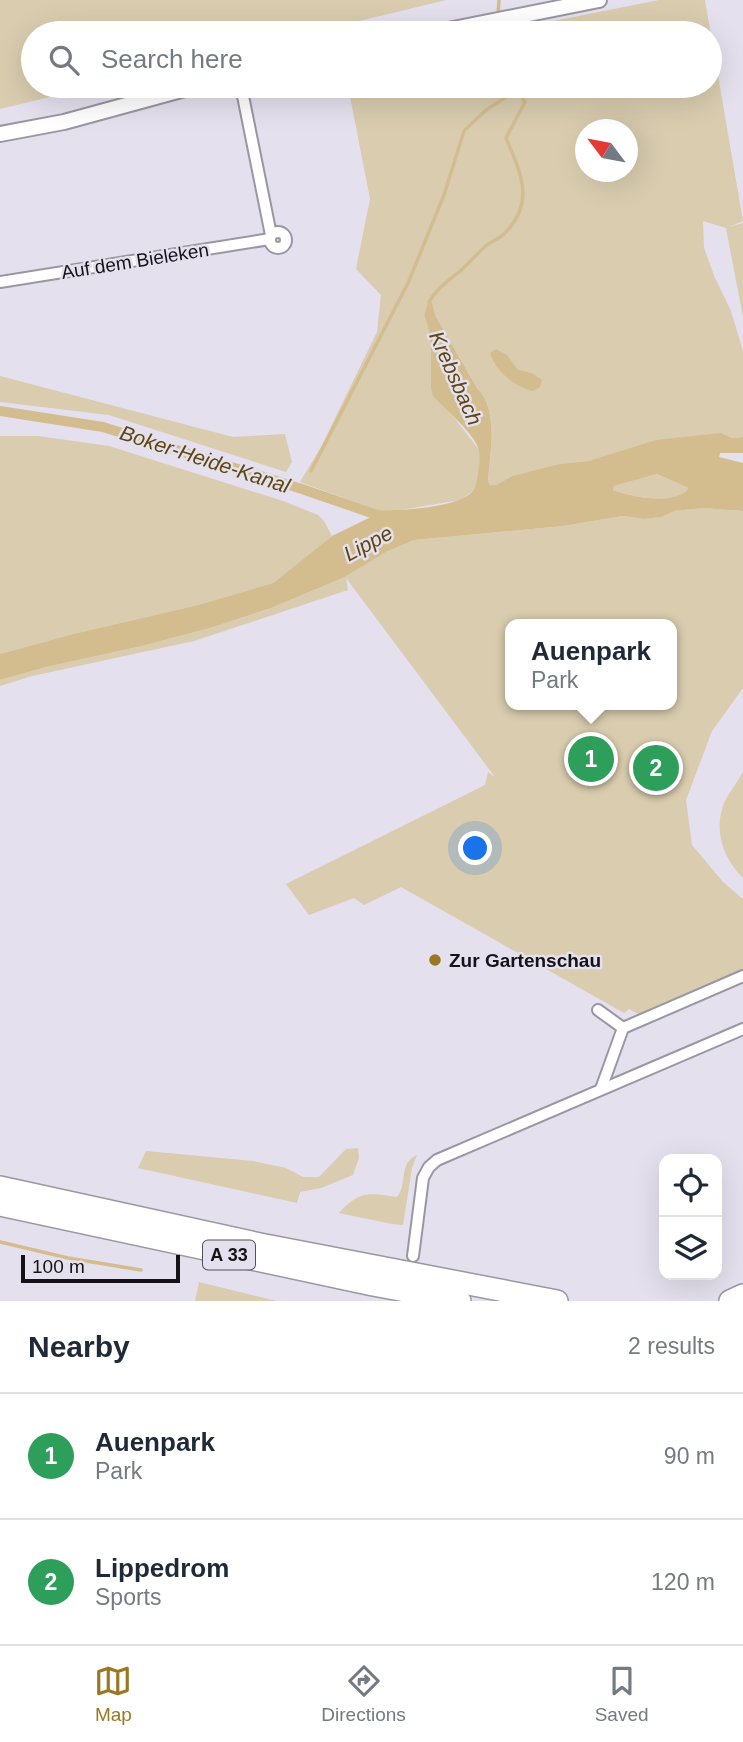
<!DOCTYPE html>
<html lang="en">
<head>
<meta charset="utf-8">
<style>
  body { margin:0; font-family:Helvetica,sans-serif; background:#f2f2f3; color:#1f2937 }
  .controls { position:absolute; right:21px; bottom:21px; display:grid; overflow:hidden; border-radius:14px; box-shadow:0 7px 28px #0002 }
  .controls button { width:63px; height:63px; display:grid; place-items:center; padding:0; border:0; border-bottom:2px solid #e0e1e3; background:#fff; color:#1f2937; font:35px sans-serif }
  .compass { position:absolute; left:575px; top:119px; width:63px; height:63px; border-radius:50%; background:#fff; box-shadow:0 7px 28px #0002; rotate:302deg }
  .scale { position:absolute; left:21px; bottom:18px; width:159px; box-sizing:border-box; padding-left:7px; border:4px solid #151317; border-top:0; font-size:19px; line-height:24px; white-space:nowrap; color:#151317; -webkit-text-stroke:5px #e4e0ed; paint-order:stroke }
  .you { position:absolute; left:476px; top:849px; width:24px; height:24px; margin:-18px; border:5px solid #fff; border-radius:50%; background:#1a73e8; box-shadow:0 0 0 10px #1a73e833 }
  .badge { display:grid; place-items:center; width:46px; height:46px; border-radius:50%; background:#9a7822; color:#fff; font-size:23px; font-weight:700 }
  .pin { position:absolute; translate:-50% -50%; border:4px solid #fff; box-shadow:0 2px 7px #0006 }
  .popup { position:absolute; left:505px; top:619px; width:172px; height:91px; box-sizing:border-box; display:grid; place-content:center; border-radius:14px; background:#fff; filter:drop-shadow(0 2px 5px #0005); font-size:23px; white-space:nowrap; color:#747a83 }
  .popup b { font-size:26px; color:#1f2937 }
  .popup::after { content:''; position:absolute; left:50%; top:100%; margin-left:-14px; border:14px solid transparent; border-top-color:#fff }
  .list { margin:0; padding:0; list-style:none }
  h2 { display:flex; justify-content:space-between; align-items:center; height:91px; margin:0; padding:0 28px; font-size:30px }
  h2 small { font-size:23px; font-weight:400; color:#747a83 }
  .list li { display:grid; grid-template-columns:46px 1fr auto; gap:21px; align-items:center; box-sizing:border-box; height:126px; padding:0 28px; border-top:2px solid #e0e1e3 }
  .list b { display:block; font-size:26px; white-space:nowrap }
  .list p { margin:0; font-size:23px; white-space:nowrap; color:#747a83 }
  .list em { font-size:23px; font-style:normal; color:#747a83 }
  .icon { flex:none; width:38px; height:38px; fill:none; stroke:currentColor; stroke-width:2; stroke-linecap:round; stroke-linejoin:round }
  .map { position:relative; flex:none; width:743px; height:1301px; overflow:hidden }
  .search { position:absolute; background:#fff; box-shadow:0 7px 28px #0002; left:21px; right:21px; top:21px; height:77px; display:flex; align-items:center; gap:18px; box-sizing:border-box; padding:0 24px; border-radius:38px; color:#747a83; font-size:26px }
  .sheet { height:343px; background:#fff }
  nav { display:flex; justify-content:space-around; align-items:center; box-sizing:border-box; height:98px; border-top:2px solid #e0e1e3; background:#fff; font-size:19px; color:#747a83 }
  nav a { display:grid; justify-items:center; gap:4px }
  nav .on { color:#9a7822 }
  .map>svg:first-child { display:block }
  .green { fill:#d9ccaf; fill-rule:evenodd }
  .water { fill:#d3bd8f; fill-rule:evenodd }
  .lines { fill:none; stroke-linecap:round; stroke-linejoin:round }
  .stream { stroke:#d3bd8f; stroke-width:3.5 }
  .canal { stroke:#d3bd8f; stroke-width:10 }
  .minor-casing { stroke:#9a96a2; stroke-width:14 }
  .tertiary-casing { stroke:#9a96a2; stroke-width:18 }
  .motorway-casing { stroke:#9a96a2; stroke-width:24 }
  .minor { stroke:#fff; stroke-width:10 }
  .tertiary { stroke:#fff; stroke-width:14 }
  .motorway { stroke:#fff; stroke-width:21 }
  .poi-dot { fill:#9a7822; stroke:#e4e0ed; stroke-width:2.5 }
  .labels { text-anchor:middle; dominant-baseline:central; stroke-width:5; stroke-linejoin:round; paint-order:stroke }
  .shield { fill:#e4e0ed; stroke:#535057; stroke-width:2 }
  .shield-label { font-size:18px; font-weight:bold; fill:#151317 }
  .street-label { font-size:19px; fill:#151317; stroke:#e4e0ed }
  .poi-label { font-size:19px; font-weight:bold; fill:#151317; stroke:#e4e0ed; text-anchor:start }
  .water-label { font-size:21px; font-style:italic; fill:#5d470e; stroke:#e4e0ed }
</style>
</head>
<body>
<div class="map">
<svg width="743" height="1301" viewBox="0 0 743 1301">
  <rect width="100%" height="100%" fill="#e4e0ed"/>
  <g class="green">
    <polygon points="0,0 446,0 310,33 33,33 33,86 95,86 0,109"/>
    <path d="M659,0H705L743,221L729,227L743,223V317L726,228L703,221L704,248L715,278L731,311L743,351V437L732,438L721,433L589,461L559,464L512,476L496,485H490L488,482C490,454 499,409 477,388L436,317L430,299L424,315L428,327L431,347V388L477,447L481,455L477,484L473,491L460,500L395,511L377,510L300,482L321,447L377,332L381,295L356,269L370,199L348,86H710V33H493ZM586,130H628V172H586Z"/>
    <polygon points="0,376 233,437 285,434 292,462 286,472 109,415 0,402"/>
    <polygon points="0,436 38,436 109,446 283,501 318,515 324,521 332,536 273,583 198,605 73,634 0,654"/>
    <path d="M657,474L690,488C675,506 633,497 613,490L614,486Z"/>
    <path d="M703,508L743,511V688L712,731L686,800L692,845L723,882L743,899V972L642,1016L629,1009L624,1013L617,1009L401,887L364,905L354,898L309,915L286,884L485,785L488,772L495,777L346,578L348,590L194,641L32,676L0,686V680L46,667L142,646L210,628L271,608L345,577L386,552L414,540L563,526L623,516L644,519L660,517L675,511ZM510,624H672V705H510Z"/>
    <path d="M743,772V878C724,859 714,832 723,806C727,795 737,783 743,772Z"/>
    <polygon points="358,1148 359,1158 353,1175 321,1188 300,1192 297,1203 138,1168 146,1151 253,1161 286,1168 303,1177 319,1177 346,1149"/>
    <path d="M417,1155L412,1168L403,1225L392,1224L339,1213C360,1190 368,1193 397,1197C408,1184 398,1163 417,1155Z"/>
    <polygon points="199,1282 277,1301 195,1301"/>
  </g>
  <g class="water">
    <path d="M430,297L436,317L477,388C499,409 490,454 488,481L490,485H496L512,476L559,464L589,461L656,440L721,433L732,438L743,437V453H720L719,457L743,463V511L703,508L675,511L661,517L644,519L623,516L563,526L414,540L386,552L345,577L271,608L210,628L142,646L46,667L0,680V654L73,634L198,605L273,583L332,536L375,515L377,510C399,511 457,508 472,492C477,487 477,479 478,472C480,462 481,455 477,445C467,427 447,411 433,396L431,388V347L428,327L424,315ZM657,474L689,488C675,506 632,497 613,490L614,486Z"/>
    <path d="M496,349L507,355L518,370L532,373L542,380L540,387L533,391C514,386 496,372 490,353Z"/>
  </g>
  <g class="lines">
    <g class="stream">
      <polyline points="498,15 499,0"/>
      <polyline points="495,33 497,23"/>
      <path d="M429,302C436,289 448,281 459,272C469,264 477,253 487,245C493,241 500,238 505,233C536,201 520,172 506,138L525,102L517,90V86"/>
      <polyline points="311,471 408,283 444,195 464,131 486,110 517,90"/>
      <polyline points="0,1242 68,1258 141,1270"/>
    </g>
    <polyline class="canal" points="0,411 103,427 302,489 389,519"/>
    <g class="minor-casing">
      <g id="minor">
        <polyline points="241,86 271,235"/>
        <circle cx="278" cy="240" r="8"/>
        <polyline points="0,282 270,239"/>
        <polyline points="598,1010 623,1028"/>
        <polyline points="601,1089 623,1028 743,976"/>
        <polyline points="413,1256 423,1178 429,1167 437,1160 743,1029"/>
      </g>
    </g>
    <g class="tertiary-casing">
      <g id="tertiary">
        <polyline points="433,33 599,0"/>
        <polyline points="0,134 64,122 196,86"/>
      </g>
    </g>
    <g class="motorway-casing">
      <g id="motorway">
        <polyline points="0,1187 260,1244 557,1301"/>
        <polyline points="0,1205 373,1285 460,1301"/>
        <polyline points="730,1301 743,1295"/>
      </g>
    </g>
    <use href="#minor" class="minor"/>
    <use href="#tertiary" class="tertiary"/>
    <use href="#motorway" class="motorway"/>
  </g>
  <circle class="poi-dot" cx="435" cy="960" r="7"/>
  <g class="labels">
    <rect class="shield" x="203" y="1240.5" width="52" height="29" rx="5"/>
    <g class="shield-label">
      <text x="229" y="1255">A 33</text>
    </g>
    <g class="street-label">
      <text transform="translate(135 261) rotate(-9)">Auf dem Bieleken</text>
    </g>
    <g class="poi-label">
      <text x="449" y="960">Zur Gartenschau</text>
    </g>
    <g class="water-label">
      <text transform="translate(456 378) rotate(66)">Krebsbach</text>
      <text transform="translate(205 459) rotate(18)">Boker-Heide-Kanal</text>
      <text transform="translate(368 543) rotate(-28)">Lippe</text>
    </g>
  </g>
</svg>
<div class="controls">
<button><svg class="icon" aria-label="locate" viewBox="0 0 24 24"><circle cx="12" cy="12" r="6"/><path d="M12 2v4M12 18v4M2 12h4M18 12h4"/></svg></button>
<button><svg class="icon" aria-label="layers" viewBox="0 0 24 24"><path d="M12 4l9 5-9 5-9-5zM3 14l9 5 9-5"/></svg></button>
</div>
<svg class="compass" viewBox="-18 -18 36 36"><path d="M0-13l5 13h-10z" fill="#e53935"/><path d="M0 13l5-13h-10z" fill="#747a83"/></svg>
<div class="scale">100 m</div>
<div class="you"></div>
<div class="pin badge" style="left:591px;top:759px;background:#2e9e5b">1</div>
<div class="popup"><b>Auenpark</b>Park</div>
<div class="pin badge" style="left:656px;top:768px;background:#2e9e5b">2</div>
<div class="search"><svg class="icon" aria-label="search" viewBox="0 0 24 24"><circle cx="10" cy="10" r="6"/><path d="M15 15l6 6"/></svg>Search here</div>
</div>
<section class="sheet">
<h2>Nearby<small>2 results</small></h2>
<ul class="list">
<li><span class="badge" style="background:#2e9e5b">1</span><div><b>Auenpark</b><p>Park</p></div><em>90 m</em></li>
<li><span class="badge" style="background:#2e9e5b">2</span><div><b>Lippedrom</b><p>Sports</p></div><em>120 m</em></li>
</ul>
</section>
<nav>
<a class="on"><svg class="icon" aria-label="map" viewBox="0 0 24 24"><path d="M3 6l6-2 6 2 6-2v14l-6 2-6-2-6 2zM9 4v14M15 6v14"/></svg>Map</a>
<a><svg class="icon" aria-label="directions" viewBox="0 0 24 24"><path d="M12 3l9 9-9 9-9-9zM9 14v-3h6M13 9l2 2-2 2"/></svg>Directions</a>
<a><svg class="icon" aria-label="saved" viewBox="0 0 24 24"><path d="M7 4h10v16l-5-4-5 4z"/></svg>Saved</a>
</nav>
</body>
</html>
